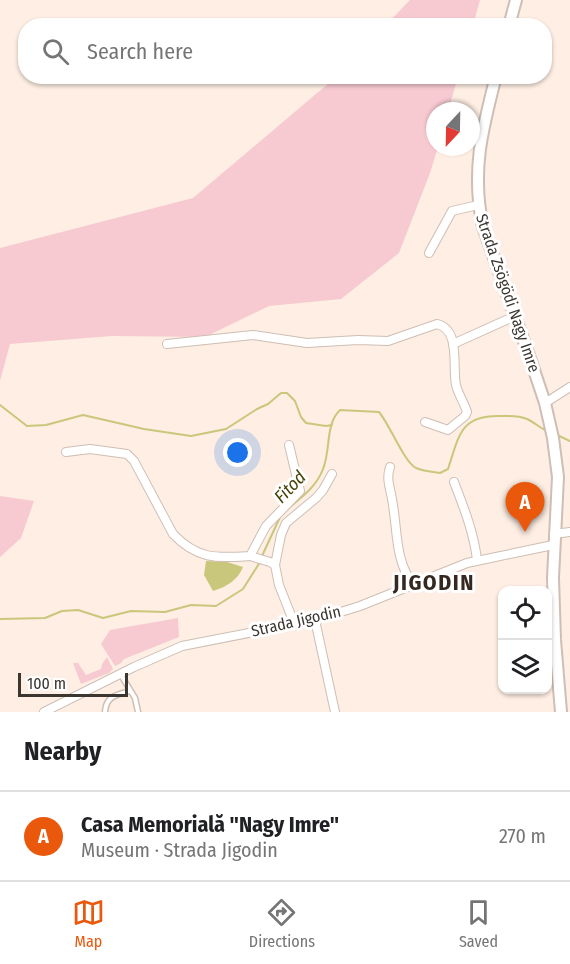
<!DOCTYPE html>
<html lang="en">
<head>
<meta charset="utf-8">
<style>
  body { margin:0; font-family:"Fira Sans Condensed",sans-serif; background:#f6f6f6; color:#202124 }
  .controls { position:absolute; right:18px; bottom:18px; display:grid; overflow:hidden; border-radius:12px; box-shadow:0 2px 4px #0004 }
  .controls button { width:54px; height:54px; display:grid; place-items:center; padding:0; border:0; border-bottom:2px solid #e0e0e0; background:#fff; color:#202124; font:30px sans-serif }
  .compass { position:absolute; left:426px; top:102px; width:54px; height:54px; border-radius:50%; background:#fff; box-shadow:0 2px 4px #0004; rotate:202deg }
  .scale { position:absolute; left:18px; bottom:15px; width:110px; box-sizing:border-box; padding-left:6px; border:3px solid #3c3631; border-top:0; font-size:16px; line-height:21px; white-space:nowrap; color:#3c3631; -webkit-text-stroke:4px #fff; paint-order:stroke }
  .you { position:absolute; left:238px; top:453px; width:21px; height:21px; margin:-15px; border:4px solid #fff; border-radius:50%; background:#1a73e8; box-shadow:0 0 0 9px #1a73e833 }
  .badge { display:grid; place-items:center; width:39px; height:39px; border-radius:50%; background:#ea580c; color:#fff; font-size:20px; font-weight:700 }
  .pin { position:absolute; translate:-50% -50px; filter:drop-shadow(0 2px 3px #0008) }
  .pin::after { content:''; position:absolute; top:32px; width:21px; height:18px; background:inherit; clip-path:polygon(0 0,100% 0,50% 100%) }
  .list { margin:0; padding:0; list-style:none }
  h2 { display:flex; justify-content:space-between; align-items:center; height:78px; margin:0; padding:0 24px; font-size:26px }
  h2 small { font-size:20px; font-weight:400; color:#757577 }
  .list li { display:grid; grid-template-columns:39px 1fr auto; gap:18px; align-items:center; box-sizing:border-box; height:90px; padding:0 24px; border-top:2px solid #e0e0e0 }
  .list b { display:block; font-size:22px; white-space:nowrap }
  .list p { margin:0; font-size:20px; white-space:nowrap; color:#757577 }
  .list em { font-size:20px; font-style:normal; color:#757577 }
  .icon { flex:none; width:33px; height:33px; fill:none; stroke:currentColor; stroke-width:2; stroke-linecap:round; stroke-linejoin:round }
  .map { position:relative; flex:none; width:570px; height:712px; overflow:hidden }
  .search { position:absolute; background:#fff; box-shadow:0 2px 4px #0004; left:18px; right:18px; top:18px; height:66px; display:flex; align-items:center; gap:15px; box-sizing:border-box; padding:0 21px; border-radius:24px; color:#757577; font-size:22px }
  .sheet { height:168px; background:#fff }
  nav { display:flex; justify-content:space-around; align-items:center; box-sizing:border-box; height:84px; border-top:2px solid #e0e0e0; background:#fff; font-size:16px; color:#757577 }
  nav a { display:grid; justify-items:center; gap:3px }
  nav .on { color:#ea580c }
  .map>svg:first-child { display:block }
  .green { fill:#f7cad1 }
  .water { fill:#c9c77b }
  .lines { fill:none; stroke-linecap:round; stroke-linejoin:round }
  .stream { stroke:#c9c77b; stroke-width:2 }
  .service-casing { stroke:#cebeb3; stroke-width:7 }
  .minor-casing { stroke:#cebeb3; stroke-width:10 }
  .secondary-casing { stroke:#cebeb3; stroke-width:14 }
  .service { stroke:#fff; stroke-width:4 }
  .minor { stroke:#fff; stroke-width:8 }
  .secondary { stroke:#fff; stroke-width:10 }
  .labels { text-anchor:middle; dominant-baseline:central; stroke-width:6; stroke-linejoin:round; paint-order:stroke }
  .street-label { font-size:16px; fill:#3c3631; stroke:#fff }
  .water-label { font-size:18px; font-style:italic; fill:#454204; stroke:#fff }
  .district-label { font-size:22px; font-weight:bold; letter-spacing:1.5px; fill:#342820; stroke:#fff }
</style>
</head>
<body>
<div class="map">
<svg width="570" height="712" viewBox="0 0 570 712">
  <rect width="100%" height="100%" fill="#feeee3"/>
  <g class="green">
    <polygon points="410,0 480,0 473,25 386,25"/>
    <polygon points="336,77 458,77 448,111 435,111 435,147 438,147 430,173 399,253 341,299 269,306 205,337 112,336 10,344 0,381 0,248 193,198"/>
    <polygon points="0,496 34,501 21,538 0,557"/>
    <polygon points="178,618 179,637 124,659 121,663 115,666 101,644 110,630"/>
    <polygon points="107,657 113,669 109,673 81,684 73,663 78,663 86,675 101,669 102,664"/>
  </g>
  <path class="water" d="M206,561L227,562L243,567C238,580 226,587 213,591L204,575Z"/>
  <g class="lines">
    <g class="stream">
      <polyline points="0,405 27,426 46,425 83,415 144,429 191,436 226,429 257,409 268,404 281,393 287,393 295,401 301,417 306,423 326,426 332,425"/>
      <polyline points="555,434 570,441"/>
      <path d="M285,511C300,498 316,488 323,469C331,450 325,424 340,410L379,412C390,425 404,462 416,468C423,471 433,472 440,473L448,469C459,436 460,415 500,416C509,416 518,415 527,419C534,422 540,428 547,431"/>
      <polyline points="262,556 281,515"/>
      <polyline points="0,619 45,618 62,611 78,610 103,618 131,611 165,612 191,605 216,606 243,589 260,562"/>
    </g>
    <g class="service-casing">
      <g id="service">
        <polyline points="121,675 135,698 138,712"/>
        <path d="M105,712C106,696 116,695 130,691"/>
      </g>
    </g>
    <g class="minor-casing">
      <g id="minor">
        <polyline points="429,253 452,211 478,205"/>
        <path d="M167,344L253,335L307,343L358,340L388,341L437,324C461,330 452,366 456,385C458,394 464,402 467,412L465,416L448,430L425,422"/>
        <polyline points="453,344 515,316"/>
        <polyline points="545,403 570,387"/>
        <polyline points="289,445 300,491 266,526 250,556 270,562 275,565 279,585 294,623"/>
        <path d="M66,452L90,449L127,454L134,461L173,534C198,560 217,558 250,556"/>
        <path d="M390,467C386,479 390,487 392,499C398,530 394,558 413,585"/>
        <path d="M454,482C464,508 474,533 477,560"/>
        <polyline points="554,534 570,532"/>
        <polyline points="275,565 281,535 286,523 316,498 323,490 332,474"/>
        <polyline points="315,620 335,712"/>
        <polyline points="44,712 134,667 182,646 315,620 360,606 467,563 553,545"/>
      </g>
    </g>
    <g class="secondary-casing">
      <g id="secondary">
        <polyline points="509,26 516,0"/>
        <path d="M496,76C482,130 471,172 483,227L531,361L545,403L553,438L558,477L553,578L555,640L561,712"/>
      </g>
    </g>
    <use href="#service" class="service"/>
    <use href="#minor" class="minor"/>
    <use href="#secondary" class="secondary"/>
  </g>
  <g class="labels">
    <g class="street-label">
      <text transform="translate(508 293) rotate(71)">Strada Zsögödi Nagy Imre</text>
      <text transform="translate(296 621) rotate(-13)">Strada Jigodin</text>
    </g>
    <g class="water-label">
      <text transform="translate(290 487) rotate(-46)">Fitod</text>
    </g>
    <g class="district-label">
      <text x="434" y="582">JIGODIN</text>
    </g>
  </g>
</svg>
<div class="controls">
<button><svg class="icon" aria-label="locate" viewBox="0 0 24 24"><circle cx="12" cy="12" r="6"/><path d="M12 2v4M12 18v4M2 12h4M18 12h4"/></svg></button>
<button><svg class="icon" aria-label="layers" viewBox="0 0 24 24"><path d="M12 4l9 5-9 5-9-5zM3 14l9 5 9-5"/></svg></button>
</div>
<svg class="compass" viewBox="-18 -18 36 36"><path d="M0-13l5 13h-10z" fill="#e53935"/><path d="M0 13l5-13h-10z" fill="#757577"/></svg>
<div class="scale">100 m</div>
<div class="you"></div>
<div class="pin badge" style="left:525px;top:532px">A</div>
<div class="search"><svg class="icon" aria-label="search" viewBox="0 0 24 24"><circle cx="10" cy="10" r="6"/><path d="M15 15l6 6"/></svg>Search here</div>
</div>
<section class="sheet">
<h2>Nearby<small></small></h2>
<ul class="list">
<li><span class="badge">A</span><div><b>Casa Memorială &quot;Nagy Imre&quot;</b><p>Museum · Strada Jigodin</p></div><em>270 m</em></li>
</ul>
</section>
<nav>
<a class="on"><svg class="icon" aria-label="map" viewBox="0 0 24 24"><path d="M3 6l6-2 6 2 6-2v14l-6 2-6-2-6 2zM9 4v14M15 6v14"/></svg>Map</a>
<a><svg class="icon" aria-label="directions" viewBox="0 0 24 24"><path d="M12 3l9 9-9 9-9-9zM9 14v-3h6M13 9l2 2-2 2"/></svg>Directions</a>
<a><svg class="icon" aria-label="saved" viewBox="0 0 24 24"><path d="M7 4h10v16l-5-4-5 4z"/></svg>Saved</a>
</nav>
</body>
</html>
